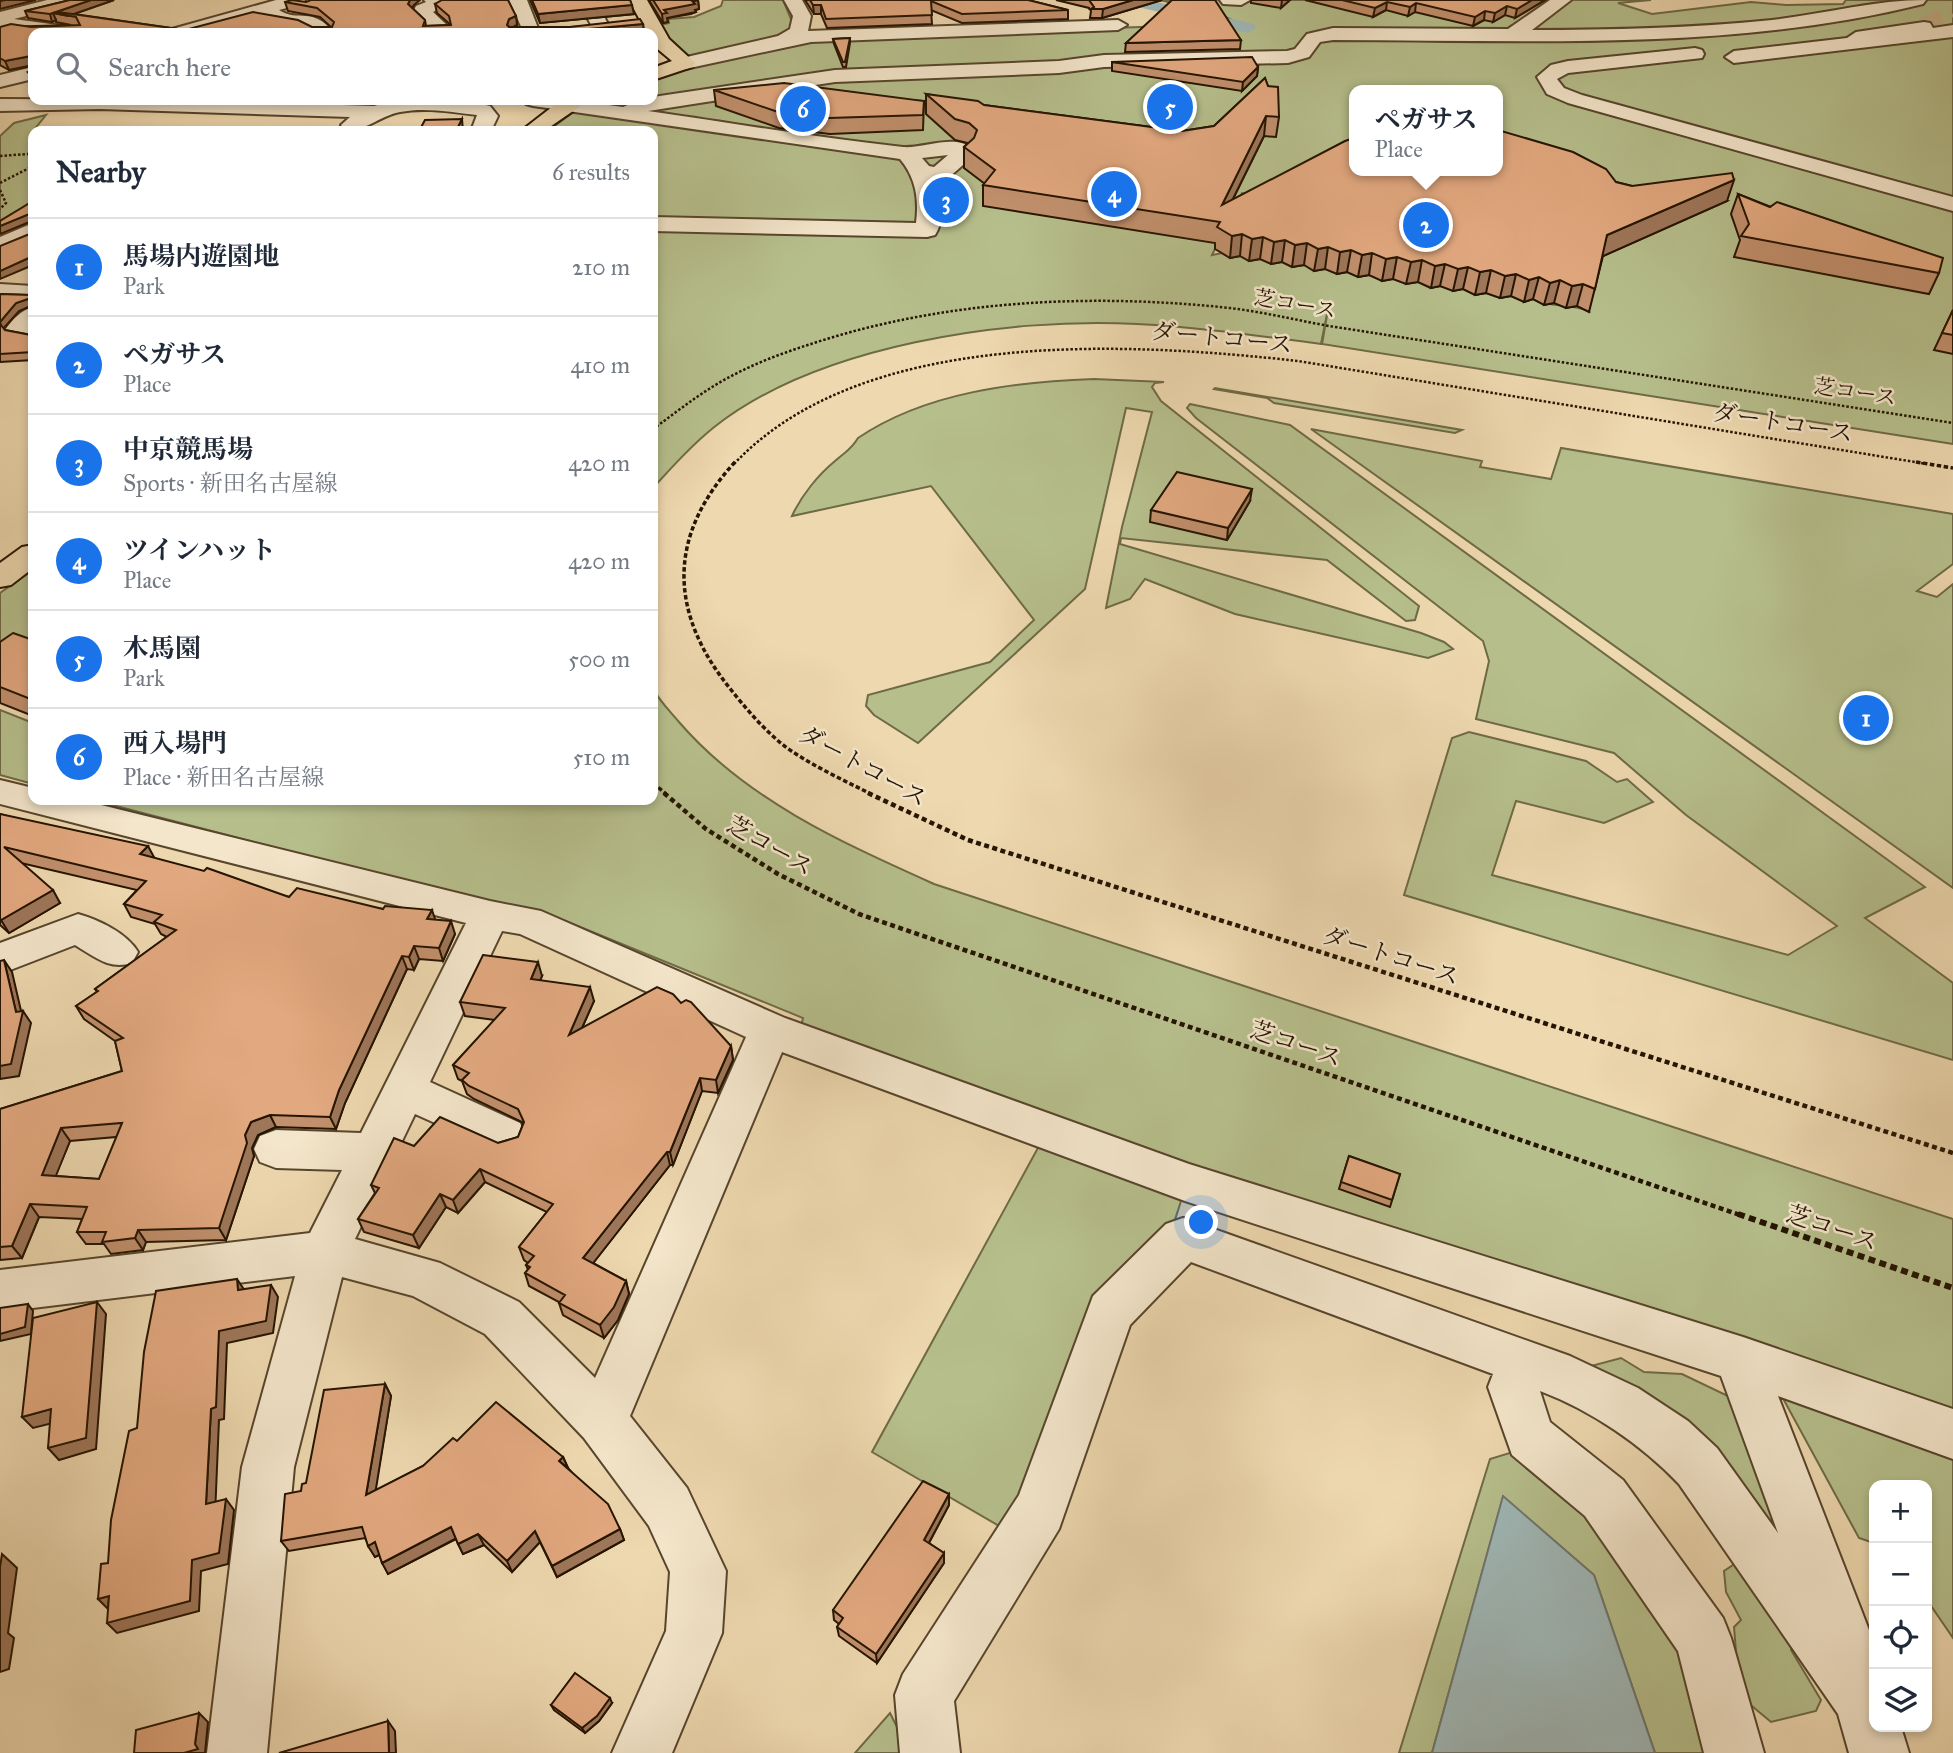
<!DOCTYPE html>
<html lang="en">
<head>
<meta charset="utf-8">
<style>
  body { margin:0; font-family:"IM FELL Great Primer","Noto Serif JP",serif; background:#f6f6f7; color:#1f2937 }
  .controls { position:absolute; right:21px; bottom:21px; display:grid; overflow:hidden; border-radius:14px; box-shadow:0 4px 10px #0003 }
  .controls button { width:63px; height:63px; display:grid; place-items:center; padding:0; border:0; border-bottom:2px solid #e0e1e3; background:#fff; color:#1f2937; font:35px sans-serif }
  .you { position:absolute; left:1202px; top:1223px; width:24px; height:24px; margin:-18px; border:5px solid #fff; border-radius:50%; background:#1a73e8; box-shadow:0 0 0 10px #1a73e833 }
  .badge { display:grid; place-items:center; width:46px; height:46px; border-radius:50%; background:#1a73e8; color:#fff; font-size:23px; font-weight:700 }
  .pin { position:absolute; translate:-50% -50%; border:4px solid #fff; box-shadow:0 2px 7px #0006 }
  .popup { position:absolute; left:1349px; top:85px; width:154px; height:91px; box-sizing:border-box; display:grid; place-content:center; border-radius:14px; background:#fff; filter:drop-shadow(0 2px 5px #0005); font-size:23px; white-space:nowrap; color:#747a83 }
  .popup b { font-size:26px; color:#1f2937 }
  .popup::after { content:''; position:absolute; left:50%; top:100%; margin-left:-14px; border:14px solid transparent; border-top-color:#fff }
  .list { margin:0; padding:0; list-style:none }
  h2 { display:flex; justify-content:space-between; align-items:center; height:91px; margin:0; padding:0 28px; font-size:30px }
  h2 small { font-size:23px; font-weight:400; color:#747a83 }
  .list li { display:grid; grid-template-columns:46px 1fr auto; gap:21px; align-items:center; box-sizing:border-box; height:98px; padding:0 28px; border-top:2px solid #e0e1e3 }
  .list b { display:block; font-size:26px; white-space:nowrap }
  .list p { margin:0; font-size:23px; white-space:nowrap; color:#747a83 }
  .list em { font-size:23px; font-style:normal; color:#747a83 }
  .icon { flex:none; width:38px; height:38px; fill:none; stroke:currentColor; stroke-width:2; stroke-linecap:round; stroke-linejoin:round }
  .map { position:relative; flex:none; width:1953px; height:1753px; overflow:hidden }
  .search { position:absolute; background:#fff; box-shadow:0 4px 10px #0003; left:28px; top:28px; width:630px; height:77px; display:flex; align-items:center; gap:18px; box-sizing:border-box; padding:0 24px; border-radius:14px; color:#747a83; font-size:26px }
  .panel { position:absolute; background:#fff; box-shadow:0 4px 10px #0003; left:28px; top:126px; width:630px; height:679px; border-radius:14px }
  .map>svg:first-child { display:block }
  .green { fill:#b6bf8c; stroke:#6e6a46; stroke-width:2; fill-rule:evenodd }
  .water { fill:#9fb7b6; stroke:#6e766e; stroke-width:2 }
  .lines { fill:none; stroke-linecap:round; stroke-linejoin:round }
  .canal { fill:#9fb7b6; fill-rule:evenodd }
  .minor-tunnel { stroke:#c6b18c; stroke-width:20; stroke-dasharray:20 10; stroke-linecap:butt }
  .minor-casing { stroke:#57452c; stroke-width:4 }
  .major-casing { stroke:#251401; stroke-width:4 }
  .path-far3 { stroke:#251401; stroke-width:2.5; stroke-dasharray:2.5 2; stroke-linecap:butt }
  .path-far2 { stroke:#251401; stroke-width:3.5; stroke-dasharray:4.5 2.5; stroke-linecap:butt }
  .path-far1 { stroke:#251401; stroke-width:4.5; stroke-dasharray:5 3.5; stroke-linecap:butt }
  .path { stroke:#251401; stroke-width:6; stroke-dasharray:7 4.5; stroke-linecap:butt }
  .minor { fill:#f4e6cb; fill-rule:evenodd }
  .major { fill:#eed8af; fill-rule:evenodd }
  .wall { fill:#c2906d; stroke:#251401; stroke-width:2; fill-rule:evenodd }
  .shaded-wall { fill:#9e7659; stroke:#251401; stroke-width:2 }
  .building { fill:#e2a87f; stroke:#251401; stroke-width:2; fill-rule:evenodd }
  .labels { text-anchor:middle; dominant-baseline:central; stroke-width:5; stroke-linejoin:round; paint-order:stroke }
  .far-street-label { font-size:21px; fill:#251401; stroke:#f4e6cb }
  .street-label { font-size:24px; fill:#251401; stroke:#f4e6cb }
</style>
</head>
<body>
<div class="map">
<svg width="1953" height="1753" viewBox="0 0 1953 1753">
  <rect width="100%" height="100%" fill="#eed8af"/>
  <filter id="stains"><feTurbulence type="fractalNoise" baseFrequency=".00286" numOctaves="4"/><feColorMatrix values="0 0 0 0 .2 0 0 0 0 .09 0 0 0 0 .02 0 0 0 .5 -.17"/></filter>
  <radialGradient id="worn" r=".72"><stop offset=".6" stop-color="#630" stop-opacity="0"/><stop offset="1" stop-color="#630" stop-opacity=".3"/></radialGradient>
  <g class="green">
    <polygon points="723,0 783,0 791,19 791,28 781,37 693,58 684,57 656,26 669,23 668,19 694,17 721,6"/>
    <path d="M1160,0H1651L1618,3L1652,14L1751,2L1786,5L1843,4L1846,0H1953V444L1322,344L1329,304L1321,344C1260,336 1199,327 1137,324C1007,317 817,345 713,428C691,446 672,467 653,488V131H548L572,113L595,100H653V78L686,66L811,38L1199,25L1249,28L1221,15ZM1354,90H1498V153L1589,311C1570,303 1551,308 1533,299L1524,302L1511,296L1500,298L1486,293L1475,295L1463,289L1441,286L1430,288L1418,282L1369,275L1358,277L1347,272L1337,274L1325,268L1314,271L1304,265L1292,267L1282,262L1260,259L1249,261L1240,256L1230,258L1222,253L1212,255L1242,193L1365,210L1344,161L1354,157Z"/>
    <polygon points="46,115 30,135 33,136 33,207 0,227 0,136 14,123"/>
    <path d="M1094,379L1164,382L1155,383L1152,387L1161,401L1419,606L1415,620L1406,621L1327,560L1121,538L1120,544L1421,633L1444,642L1453,649L1428,658L1235,614L1145,579L1130,599L1106,608L1122,527L1152,412L1126,408L1085,589L918,743L874,715L866,706L868,695L990,662L1034,620L931,486L792,516C801,496 818,475 835,461C846,451 851,450 858,438C926,392 1015,382 1094,379Z"/>
    <polygon points="1214,389 1215,388 1462,430 1455,433 1274,403 1267,398"/>
    <polygon points="1190,404 1290,425 1925,887 1865,918 1953,983 1953,1060 1404,895 1452,738 1469,732 1586,761 1617,782 1627,779 1653,802 1604,823 1516,801 1492,875 1788,955 1837,926 1686,815 1614,753 1476,719 1489,661 1483,641 1196,418 1187,408"/>
    <polygon points="1311,429 1482,461 1480,467 1551,479 1561,448 1953,514 1953,564 1917,591 1937,597 1953,584 1953,888"/>
    <polygon points="33,570 33,653 0,661 0,593"/>
    <path d="M653,688C659,701 670,711 679,722C746,800 843,843 934,884L1953,1219V1638L1927,1600V1485H1874V1543L1859,1538L1779,1391L1182,1198L1173,1226L1006,1530L872,1452L1039,1146L795,1050L803,1018L546,913L442,891L93,800H653Z"/>
    <polygon points="0,710 33,723 33,784 0,775"/>
    <polygon points="1621,1358 1644,1372 1682,1374 1730,1397 1827,1626 1576,1370"/>
    <polygon points="1516,1451 1595,1512 1681,1625 1716,1753 1655,1753 1594,1575 1503,1497 1432,1753 1399,1753 1490,1459"/>
    <polygon points="1745,1564 1795,1639 1791,1650 1821,1700 1816,1711 1771,1722 1747,1702 1737,1664 1734,1627 1741,1620 1726,1592 1724,1571 1733,1565"/>
    <polygon points="890,1713 910,1753 855,1753"/>
  </g>
  <polygon class="water" points="1503,1496 1594,1575 1655,1753 1432,1753"/>
  <g class="lines">
    <polygon class="canal" points="1119,0 1148,0 1254,24 1256,28 1248,33 1121,3"/>
    <polyline class="minor-tunnel" points="1924,27 1953,15"/>
    <g class="minor-casing">
      <g id="minor">
        <polygon points="47,0 77,0 74,4 14,19 72,27 79,29 81,33 34,33 0,28 0,12"/>
        <path d="M276,0H305L302,4L279,10C298,23 312,5 334,33H314C295,18 283,32 263,15L198,33H170L172,29Z"/>
        <polygon points="424,0 447,0 449,3 433,12 449,27 451,33 427,33 430,29 413,12 416,6 426,2"/>
        <polygon points="509,0 527,0 540,33 524,33"/>
        <polygon points="577,0 595,0 608,24 605,28 593,28"/>
        <polygon points="784,0 802,0 811,16 808,31 1118,20 1127,25 1118,30 811,42 685,69 675,63 678,59 778,36 790,29 793,16"/>
        <polygon points="1220,0 1250,0 1241,5 1223,4"/>
        <path d="M1550,0H1571L1532,30C1612,30 1693,28 1772,20C1824,14 1874,0 1926,0L1923,4C1731,52 1530,40 1333,40L1320,42L1309,57L1288,63L1104,67L1059,73L835,82L648,111C733,123 818,138 903,147C924,149 960,131 975,152L972,157L947,179L935,180C939,197 946,219 935,235L927,237L653,231V217L916,223C919,199 916,178 900,159L533,106L526,104L523,100H573L623,107L639,100H653V97L835,70L1059,61L1104,55L1287,51L1295,49L1307,34L1333,28L1508,29ZM948,155L934,167L929,166L922,158Z"/>
        <polygon points="1924,22 1930,23 1933,28 1953,25 1953,37 1734,63 1725,57 1734,51 1847,38 1856,32"/>
        <polygon points="1695,48 1702,50 1704,54 1702,58 1568,73 1557,79 1564,88 1582,95 1953,197 1953,211 1568,103 1547,94 1537,77 1551,65 1568,61"/>
        <polygon points="33,67 33,79 0,87 0,75"/>
        <path d="M0,99L184,100L374,106C409,95 454,97 490,106L498,116L491,131H471L477,115C451,112 425,107 400,112C381,115 362,134 344,129L341,125L350,117L100,109L0,111Z"/>
        <polygon points="33,223 33,239 0,251 0,237"/>
        <polygon points="0,284 33,286 33,300 0,298"/>
        <path d="M33,307V340L9,335L5,330C12,320 21,310 33,307Z"/>
        <path d="M0,780L33,788V800H81L490,901L541,911L785,1018L1189,1164L1743,1337L1953,1409V1459L1778,1396L1874,1643V1727H1901L1909,1753H1849L1838,1714L1679,1484C1641,1444 1592,1411 1540,1391L1550,1422L1623,1480L1723,1618L1731,1638L1764,1753H1704L1678,1651L1585,1516L1512,1455L1488,1387L1493,1374L1191,1262L1130,1325L1059,1529L954,1701L960,1753H900L895,1695L903,1674L1019,1495L1093,1296L1166,1224L1183,1218L1570,1356L1638,1388L1688,1421L1717,1448L1778,1533L1721,1376L1185,1201L782,1052L630,1416L687,1488L726,1571L722,1633L672,1753H612L666,1631L670,1572L649,1526L584,1438L485,1334L413,1296L342,1277L294,1467L267,1753H207L242,1467L295,1276L0,1312V1270L310,1233L342,1170L276,1168L260,1162L254,1149L260,1136L276,1130L361,1133L466,923L0,804ZM502,931L520,934L746,1037L595,1378L519,1302L440,1263L355,1239L415,1114L504,1154L520,1149L526,1136L520,1123L430,1082Z"/>
        <path d="M78,914C99,920 127,933 138,952L132,963C109,970 95,957 75,945L0,974V943Z"/>
      </g>
    </g>
    <g class="major-casing">
      <g id="major">
        <polygon points="629,0 647,0 669,39 695,63 692,67 653,80 653,68 672,61 654,46 653,33 647,33"/>
        <polygon points="561,100 589,100 544,131 521,131"/>
        <polygon points="33,545 33,568 11,585 0,587 0,563 22,547"/>
      </g>
    </g>
    <g class="path-far3">
      <polyline points="0,156 28,154 33,159"/>
      <polyline points="0,183 33,166"/>
      <polyline points="0,190 6,203 0,209"/>
      <path d="M653,429C671,416 690,401 709,389C740,369 776,355 811,344C944,300 1090,293 1230,308C1263,312 1296,320 1329,326L1953,423"/>
      <path d="M734,464C863,327 1126,342 1298,361L1927,464"/>
    </g>
    <g class="path-far2">
      <path d="M735,462C667,536 668,613 732,691C748,711 766,732 787,748C813,766 843,780 871,794"/>
      <polyline points="1916,462 1953,468"/>
      <polyline points="653,783 666,794"/>
    </g>
    <g class="path-far1">
      <polyline points="664,793 706,829 778,874 859,914 1743,1216"/>
      <polyline points="868,793 968,840 1953,1153"/>
    </g>
    <polyline class="path" points="1738,1214 1953,1288"/>
    <use href="#minor" class="minor"/>
    <use href="#major" class="major"/>
  </g>
  <g class="wall">
    <polygon points="70,0 114,0 74,14 185,30 331,27 320,17 288,11 285,2 306,2 414,5 412,8 425,20 426,26 451,25 437,13 435,4 516,16 517,25 514,27 570,27 643,24 644,33 33,33 33,82 28,72 32,70 32,66 9,70 0,65 0,27 71,25 56,22 56,20 52,22 28,18 25,11"/>
    <polygon points="530,0 630,0 634,14 540,23"/>
    <polygon points="649,0 698,0 699,9 695,10 696,12 691,14 667,18 668,22 663,23"/>
    <polygon points="805,0 1028,0 1068,10 1068,19 962,23 931,10 932,24 827,28 821,14 814,14"/>
    <polygon points="1056,0 1162,0 1102,18 1090,18 1091,11 1089,8"/>
    <polygon points="1251,0 1290,0 1281,8 1251,3"/>
    <polygon points="1305,0 1545,0 1515,18 1505,15 1493,22 1484,20 1473,26 1415,12 1408,16 1386,10 1373,17"/>
    <polygon points="850,38 850,43 846,67 843,67 834,44 833,39"/>
    <polygon points="1241,40 1240,49 1125,52 1126,43"/>
    <polygon points="1112,62 1258,67 1257,76 1242,91 1112,71"/>
    <polygon points="1265,78 1279,117 1276,137 1264,136 1233,199 1616,182 1632,186 1727,201 1603,256 1589,312 1577,306 1566,308 1554,303 1544,305 1533,299 1524,302 1511,296 1500,298 1486,293 1475,295 1463,289 1453,291 1440,286 1431,288 1418,282 1406,284 1393,279 1382,281 1369,275 1358,277 1347,272 1337,274 1325,269 1314,271 1304,265 1292,267 1282,262 1271,264 1260,259 1249,261 1240,256 1230,258 1215,249 1215,243 983,206 983,185 985,184 964,168 964,147 968,143 955,140 926,114 926,94 984,105 1182,131 1214,126"/>
    <polygon points="714,90 924,101 923,130 830,134 779,128 716,106"/>
    <polygon points="1738,194 1939,273 1929,294 1734,257 1740,240 1731,214"/>
    <path d="M33,291V360L0,362V294L30,295ZM31,306V335L5,330L4,328L19,311Z"/>
    <polygon points="1953,310 1953,354 1934,350"/>
    <polygon points="1250,501 1227,540 1150,522 1151,510"/>
    <polygon points="33,640 33,716 0,703 0,642"/>
    <path d="M0,814L289,897L383,909L435,920L455,934L443,961L419,959L414,970L407,969L345,1103L336,1129L276,1127L258,1135L252,1148L254,1156L226,1240L146,1242L143,1250L111,1254L104,1244H86L77,1232L82,1219L39,1217L22,1258L0,1260V1109L122,1071L115,1041L84,1019L76,1006L97,992L95,989L167,937L161,934L155,924L131,917L124,904L137,890L21,863L60,903L9,933L0,925ZM117,1137L99,1179L55,1176L70,1141Z"/>
    <polygon points="542,976 540,980 594,1001 582,1028 681,1003 731,1046 733,1060 718,1093 702,1091 673,1165 670,1165 593,1263 626,1281 629,1294 618,1320 604,1338 563,1315 559,1303 559,1302 529,1286 525,1273 528,1270 526,1265 528,1263 524,1260 519,1247 547,1212 485,1182 458,1213 446,1207 419,1248 364,1232 358,1219 375,1193 371,1185 414,1146 498,1143 518,1137 523,1124 522,1122 474,1099 467,1094 462,1081 458,1079 453,1065 495,1020 465,1016 460,1002"/>
    <polygon points="1349,1156 1400,1174 1390,1207 1339,1189"/>
    <polygon points="385,1384 391,1396 375,1491 423,1466 457,1441 563,1457 568,1468 620,1529 624,1540 557,1577 540,1542 512,1572 484,1545 463,1554 456,1539 388,1574 379,1555 375,1557 365,1538 289,1551 281,1541 301,1491"/>
    <polygon points="949,1494 949,1505 929,1543 944,1553 944,1563 877,1663 839,1636 837,1627 839,1624 834,1620 833,1610"/>
    <polygon points="612,1703 599,1721 585,1733 554,1710 551,1705"/>
  </g>
  <g class="shaded-wall">
    <polygon points="6,0 36,0 0,9 0,1"/>
    <polygon points="91,0 114,0 68,16 53,13"/>
    <polygon points="410,0 420,0 414,5 410,12 408,4"/>
    <polygon points="698,0 699,9 695,10 696,12 667,18 668,22 663,23 662,14 664,10"/>
    <polygon points="1133,0 1162,0 1102,18 1103,9"/>
    <polygon points="1282,0 1290,0 1281,8"/>
    <polygon points="1532,0 1545,0 1515,18 1517,9"/>
    <polygon points="1387,2 1386,10 1373,17 1375,8"/>
    <polygon points="1416,3 1415,12 1408,16 1410,7"/>
    <polygon points="632,5 634,14 540,23 538,14"/>
    <polygon points="813,5 821,5 821,14 814,14"/>
    <polygon points="1507,6 1505,15 1493,22 1495,13"/>
    <polygon points="1485,11 1484,20 1473,26 1475,17"/>
    <polygon points="53,13 56,20 52,22 50,14"/>
    <polygon points="516,16 517,25 511,28 507,25 509,19"/>
    <polygon points="643,24 644,33 545,33"/>
    <polygon points="31,56 33,65 9,70 5,61"/>
    <polygon points="1258,67 1257,76 1242,91 1243,82"/>
    <polygon points="1266,116 1264,136 1219,227 1222,205"/>
    <polygon points="462,119 463,131 456,131"/>
    <polygon points="1734,180 1727,201 1601,257 1607,235"/>
    <polygon points="29,214 32,221 0,234 0,226"/>
    <polygon points="1242,234 1240,256 1230,258 1232,236"/>
    <polygon points="1263,237 1260,259 1249,261 1252,239"/>
    <polygon points="1285,240 1282,262 1271,264 1274,242"/>
    <polygon points="1307,243 1304,265 1292,267 1295,245"/>
    <polygon points="1328,247 1325,269 1314,271 1318,249"/>
    <polygon points="1351,250 1347,272 1337,274 1340,252"/>
    <polygon points="1372,253 1369,275 1358,277 1362,255"/>
    <polygon points="33,256 33,265 0,279 0,271"/>
    <polygon points="1397,257 1393,279 1382,281 1386,259"/>
    <polygon points="1422,260 1418,282 1406,284 1411,262"/>
    <polygon points="1445,264 1440,286 1431,288 1435,266"/>
    <polygon points="1468,267 1463,289 1453,291 1458,269"/>
    <polygon points="1491,270 1486,293 1475,295 1480,272"/>
    <polygon points="1516,274 1511,296 1500,298 1505,276"/>
    <polygon points="1539,277 1533,299 1524,302 1529,280"/>
    <polygon points="1560,280 1554,303 1544,305 1550,283"/>
    <polygon points="1583,284 1577,306 1566,308 1572,286"/>
    <polygon points="31,298 33,305 19,311 2,330 0,322 16,303"/>
    <polygon points="1252,489 1250,501 1227,540 1228,528"/>
    <polygon points="148,846 155,859 140,854"/>
    <polygon points="53,890 60,903 9,933 1,920"/>
    <polygon points="432,910 436,922 427,919"/>
    <polygon points="451,921 455,934 443,961 439,948"/>
    <polygon points="414,946 419,959 414,970 409,957"/>
    <polygon points="402,956 407,969 345,1103 336,1129 330,1117 339,1090"/>
    <polygon points="4,960 12,972 22,1015 23,1011 31,1023 19,1076 0,1079 0,1066 16,1012"/>
    <polygon points="538,962 542,976 535,993 531,979"/>
    <polygon points="590,987 594,1001 573,1048 569,1035"/>
    <polygon points="731,1046 733,1060 718,1093 716,1080"/>
    <polygon points="700,1078 702,1091 673,1165 670,1152"/>
    <polygon points="270,1115 276,1127 258,1135 252,1148 254,1156 226,1240 219,1228 245,1135 251,1122"/>
    <polygon points="61,1128 70,1141 51,1188 42,1175"/>
    <polygon points="667,1152 670,1165 587,1271 583,1258"/>
    <polygon points="480,1169 485,1182 458,1213 453,1200"/>
    <polygon points="440,1194 446,1207 419,1248 413,1235"/>
    <polygon points="30,1204 39,1217 22,1258 12,1246"/>
    <polygon points="138,1230 146,1242 143,1250 135,1238"/>
    <polygon points="237,1279 245,1291 238,1290"/>
    <polygon points="626,1281 629,1294 618,1320 604,1338 600,1325"/>
    <polygon points="271,1285 278,1297 273,1333 227,1343 224,1419 219,1420 215,1515 206,1504 211,1409 219,1331"/>
    <polygon points="97,1302 106,1314 96,1449 59,1460 48,1448"/>
    <polygon points="28,1304 33,1311 31,1334 0,1341 0,1334"/>
    <polygon points="385,1384 391,1396 373,1507 366,1495"/>
    <polygon points="51,1409 61,1421 33,1428 22,1417"/>
    <polygon points="563,1457 568,1468 559,1461"/>
    <polygon points="949,1494 949,1505 925,1550 924,1540"/>
    <polygon points="226,1499 234,1510 228,1564 201,1571 199,1611 117,1633 107,1623 192,1560"/>
    <polygon points="451,1527 457,1538 388,1574 382,1563"/>
    <polygon points="620,1529 624,1540 557,1577 552,1566"/>
    <polygon points="535,1531 540,1542 512,1572 507,1561"/>
    <polygon points="478,1534 484,1545 463,1554 458,1544"/>
    <polygon points="375,1542 382,1553 375,1557 368,1546"/>
    <polygon points="944,1553 944,1563 877,1663 876,1654"/>
    <polygon points="2,1554 17,1568 8,1633 14,1638 9,1669 0,1672 0,1567"/>
    <polygon points="109,1596 108,1609 98,1599"/>
    <polygon points="610,1698 612,1703 599,1721 585,1733 582,1728"/>
    <polygon points="199,1713 208,1722 205,1753 184,1753 195,1744"/>
    <polygon points="388,1721 395,1731 396,1753 389,1753"/>
  </g>
  <g class="building">
    <polygon points="70,0 91,0 50,14 25,11"/>
    <polygon points="292,0 306,2 311,0 410,0 408,4 425,20 423,26 451,25 449,16 435,4 442,0 508,0 516,16 509,19 507,25 509,27 570,27 640,19 643,24 545,33 33,33 33,75 28,72 32,70 31,56 5,61 0,58 0,27 11,24 31,27 80,25 76,17 53,13 58,12 185,30 253,12 298,20 312,27 332,27 334,22 317,8 285,2"/>
    <polygon points="532,0 630,0 632,5 538,14"/>
    <polygon points="653,0 698,0 692,1 695,4 690,5 664,10 667,13 662,14"/>
    <polygon points="810,0 1028,0 1068,10 962,14 931,1 932,15 826,19 821,5 813,5"/>
    <polygon points="1089,0 1133,0 1103,9 1091,9 1094,7"/>
    <polygon points="1172,0 1215,0 1241,40 1126,43"/>
    <polygon points="1342,0 1532,0 1517,9 1507,6 1495,13 1485,11 1475,17 1416,3 1410,7 1387,2 1375,8"/>
    <polygon points="850,38 845,62 843,62 833,39"/>
    <polygon points="1252,57 1258,67 1243,82 1112,62"/>
    <polygon points="1265,78 1268,86 1278,87 1279,117 1266,116 1222,205 1345,141 1354,138 1354,171 1498,171 1498,130 1573,152 1606,169 1616,182 1632,186 1732,173 1734,180 1607,235 1595,289 1583,284 1572,286 1560,280 1550,283 1539,277 1529,280 1516,274 1505,276 1491,270 1480,272 1468,267 1458,269 1445,264 1435,266 1422,260 1411,262 1397,257 1386,259 1372,253 1362,255 1351,250 1340,252 1328,247 1318,249 1307,243 1295,245 1285,240 1274,242 1263,237 1252,239 1242,234 1232,236 1217,227 1220,222 983,185 995,170 964,147 974,138 977,130 969,123 955,119 926,94 978,101 984,105 1182,131 1214,126"/>
    <polygon points="784,83 924,101 923,115 829,118 778,112 714,90"/>
    <polygon points="462,119 456,131 419,131 425,120"/>
    <polygon points="1738,194 1770,207 1777,202 1943,258 1939,273 1741,236 1749,224"/>
    <polygon points="33,201 33,256 0,271 0,246 32,233 33,216 29,214 0,226 0,221"/>
    <polygon points="33,291 33,352 0,354 0,324 5,330 31,335 31,298 16,303 0,322 0,294 30,295"/>
    <polygon points="1953,310 1953,335 1942,333"/>
    <polygon points="1177,472 1252,489 1228,528 1151,510"/>
    <polygon points="13,633 33,640 33,700 0,687 0,642"/>
    <path d="M0,814L148,846L140,854L204,871L207,868L289,897L297,888L383,909L385,906L432,910L427,919L451,921L439,948L414,946L409,957L402,956L339,1090L330,1117L270,1115L251,1122L245,1135L247,1143L219,1228L138,1230L135,1238L102,1242L106,1232H77L87,1207L30,1204L12,1246L0,1247V1109L122,1071L115,1041L123,1038L76,1006L98,991L95,989L176,930L154,922L162,915L124,904L146,881L4,847L53,890L1,920L0,919ZM122,1123L99,1179L42,1175L61,1128Z"/>
    <polygon points="483,955 538,962 531,979 590,987 569,1035 657,987 673,994 681,1003 686,1000 691,1002 731,1046 716,1080 700,1078 670,1152 667,1152 583,1258 626,1281 614,1307 600,1325 559,1303 565,1295 525,1273 530,1267 526,1265 534,1256 519,1247 553,1204 480,1169 453,1200 440,1194 413,1235 358,1219 379,1188 371,1185 394,1138 414,1146 440,1117 498,1143 518,1137 524,1122 518,1109 469,1086 462,1080 469,1073 453,1065 505,1008 460,1002"/>
    <polygon points="4,960 16,1012 23,1011 11,1064 0,1066 0,961"/>
    <polygon points="1349,1156 1400,1174 1392,1200 1341,1182"/>
    <polygon points="237,1279 238,1290 271,1285 266,1321 219,1331 216,1407 211,1409 206,1504 226,1499 219,1553 192,1560 190,1601 107,1623 109,1596 98,1599 101,1564 108,1563 111,1520 129,1431 137,1428 144,1352 156,1291"/>
    <polygon points="97,1302 86,1438 48,1448 51,1409 22,1417 33,1318"/>
    <polygon points="28,1304 25,1327 0,1334 0,1308"/>
    <polygon points="385,1384 366,1495 423,1466 453,1438 457,1441 496,1402 563,1457 559,1461 608,1504 620,1529 552,1566 535,1531 507,1561 478,1534 458,1544 451,1527 382,1563 375,1542 368,1546 362,1527 281,1541 285,1494 301,1491 302,1484 306,1483 324,1390"/>
    <polygon points="923,1481 949,1494 924,1540 944,1553 876,1654 837,1627 843,1618 833,1610"/>
    <polygon points="575,1673 610,1698 597,1716 582,1728 551,1705"/>
    <polygon points="199,1713 195,1744 198,1749 184,1753 134,1753 136,1730"/>
    <polygon points="388,1721 389,1753 279,1753"/>
  </g>
  <g class="labels">
    <g class="far-street-label">
      <text transform="translate(1295 304) rotate(10)">芝コース</text>
      <text transform="translate(1855 392) rotate(9)">芝コース</text>
    </g>
    <g class="street-label">
      <text transform="translate(1222 338) rotate(6)">ダートコース</text>
      <text transform="translate(1783 423) rotate(9)">ダートコース</text>
      <text transform="translate(863 766) rotate(29)">ダートコース</text>
      <text transform="translate(770 846) rotate(30)">芝コース</text>
      <text transform="translate(1391 956) rotate(18)">ダートコース</text>
      <text transform="translate(1296 1044) rotate(19)">芝コース</text>
      <text transform="translate(1832 1228) rotate(19)">芝コース</text>
    </g>
  </g>
  <rect width="100%" height="100%" filter="url(#stains)"/>
  <rect width="100%" height="100%" fill="url(#worn)"/>
</svg>
<div class="controls">
<button>+</button>
<button>−</button>
<button><svg class="icon" aria-label="locate" viewBox="0 0 24 24"><circle cx="12" cy="12" r="6"/><path d="M12 2v4M12 18v4M2 12h4M18 12h4"/></svg></button>
<button><svg class="icon" aria-label="layers" viewBox="0 0 24 24"><path d="M12 4l9 5-9 5-9-5zM3 14l9 5 9-5"/></svg></button>
</div>
<div class="you"></div>
<div class="pin badge" style="left:1866px;top:718px">1</div>
<div class="pin badge" style="left:1426px;top:225px">2</div>
<div class="popup"><b>ペガサス</b>Place</div>
<div class="pin badge" style="left:946px;top:200px">3</div>
<div class="pin badge" style="left:1114px;top:194px">4</div>
<div class="pin badge" style="left:1170px;top:107px">5</div>
<div class="pin badge" style="left:803px;top:109px">6</div>
<div class="search"><svg class="icon" aria-label="search" viewBox="0 0 24 24"><circle cx="10" cy="10" r="6"/><path d="M15 15l6 6"/></svg>Search here</div>
<section class="panel">
<h2>Nearby<small>6 results</small></h2>
<ul class="list">
<li><span class="badge">1</span><div><b>馬場内遊園地</b><p>Park</p></div><em>210 m</em></li>
<li><span class="badge">2</span><div><b>ペガサス</b><p>Place</p></div><em>410 m</em></li>
<li><span class="badge">3</span><div><b>中京競馬場</b><p>Sports · 新田名古屋線</p></div><em>420 m</em></li>
<li><span class="badge">4</span><div><b>ツインハット</b><p>Place</p></div><em>420 m</em></li>
<li><span class="badge">5</span><div><b>木馬園</b><p>Park</p></div><em>500 m</em></li>
<li><span class="badge">6</span><div><b>西入場門</b><p>Place · 新田名古屋線</p></div><em>510 m</em></li>
</ul>
</section>
</div>
</body>
</html>
